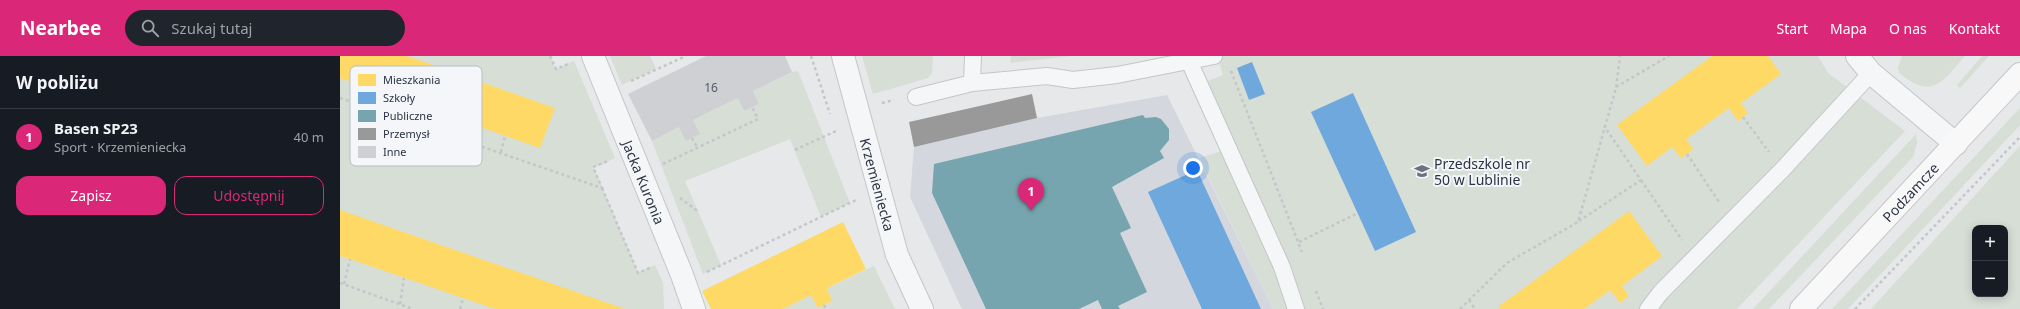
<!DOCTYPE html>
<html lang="pl">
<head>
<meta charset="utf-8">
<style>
  body { margin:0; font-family:"Noto Sans",sans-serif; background:#20242c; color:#f1f3f6 }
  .controls { position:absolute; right:12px; bottom:12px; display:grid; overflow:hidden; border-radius:8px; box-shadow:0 2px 10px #0003 }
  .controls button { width:36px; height:36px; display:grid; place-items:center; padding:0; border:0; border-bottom:1px solid #363941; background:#171b24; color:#f1f3f6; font:20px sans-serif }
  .you { position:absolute; left:853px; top:112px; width:14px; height:14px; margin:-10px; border:3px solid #fff; border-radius:50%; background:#1a73e8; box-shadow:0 0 0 6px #1a73e833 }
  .badge { display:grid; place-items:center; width:26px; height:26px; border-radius:50%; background:#db2777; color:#fff; font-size:13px; font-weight:700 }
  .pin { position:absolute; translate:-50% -33px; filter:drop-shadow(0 1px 2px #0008) }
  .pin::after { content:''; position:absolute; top:21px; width:14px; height:12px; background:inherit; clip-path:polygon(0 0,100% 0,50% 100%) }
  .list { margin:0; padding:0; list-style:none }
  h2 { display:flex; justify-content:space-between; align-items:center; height:52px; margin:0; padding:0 16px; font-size:17px }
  h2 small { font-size:13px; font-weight:400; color:#9ea1a6 }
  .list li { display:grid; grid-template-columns:26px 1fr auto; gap:12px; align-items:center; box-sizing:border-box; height:56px; padding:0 16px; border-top:1px solid #363941 }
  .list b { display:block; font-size:15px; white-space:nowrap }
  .list p { margin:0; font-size:13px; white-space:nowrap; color:#9ea1a6 }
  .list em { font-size:13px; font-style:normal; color:#9ea1a6 }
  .actions { display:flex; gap:8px; padding:12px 16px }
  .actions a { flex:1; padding:9px 0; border:1px solid #db2777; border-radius:12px; text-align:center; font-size:14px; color:#db2777 }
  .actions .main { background:#db2777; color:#fff }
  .icon { flex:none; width:22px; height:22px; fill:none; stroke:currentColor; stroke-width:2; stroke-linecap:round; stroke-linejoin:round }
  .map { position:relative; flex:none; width:1680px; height:253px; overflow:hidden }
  header { display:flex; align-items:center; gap:24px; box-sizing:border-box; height:56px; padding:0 20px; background:#db2777; color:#fff }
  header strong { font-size:19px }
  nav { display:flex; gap:22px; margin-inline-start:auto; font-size:14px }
  .search { width:280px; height:36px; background:#20242c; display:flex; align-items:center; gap:10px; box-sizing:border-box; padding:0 14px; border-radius:22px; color:#9ea1a6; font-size:15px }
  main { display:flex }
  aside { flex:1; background:#171b24 }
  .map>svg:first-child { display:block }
  .built { fill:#d4d7dd }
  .green { fill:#d6ded6; fill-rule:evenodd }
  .homes { fill:#ffd966 }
  .schools { fill:#6fa8dc }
  .public { fill:#76a5af }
  .industry { fill:#999 }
  .building { fill:#ced0d3 }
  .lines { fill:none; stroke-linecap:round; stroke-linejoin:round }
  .lane-casing { stroke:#c4c6c8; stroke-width:18 }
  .street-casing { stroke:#c4c6c8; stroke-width:24 }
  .secondary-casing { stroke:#c4c6c8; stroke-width:24 }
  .path { stroke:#c5c6ca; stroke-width:2.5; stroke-dasharray:3 3; stroke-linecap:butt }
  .lane { stroke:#f5f6f7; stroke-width:16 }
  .street { stroke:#f5f6f7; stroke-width:22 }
  .secondary { stroke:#f8f8f8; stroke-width:22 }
  .labels { text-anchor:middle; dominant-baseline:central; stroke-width:4; stroke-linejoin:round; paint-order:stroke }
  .number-label { font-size:12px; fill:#545c69 }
  .poi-label { font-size:14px; fill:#2b3445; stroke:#f4f6f9; text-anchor:start }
  .street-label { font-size:14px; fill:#2b3445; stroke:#f4f6f9 }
  .key { fill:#f4f6f9; stroke:#b8bcc3; stroke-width:1 }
  .key-label { font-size:11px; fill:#2b3445 }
</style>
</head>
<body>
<header>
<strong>Nearbee</strong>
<div class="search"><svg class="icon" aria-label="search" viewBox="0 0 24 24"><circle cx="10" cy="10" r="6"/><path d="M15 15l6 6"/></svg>Szukaj tutaj</div>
<nav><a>Start</a><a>Mapa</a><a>O nas</a><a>Kontakt</a></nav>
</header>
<main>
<aside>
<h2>W pobliżu<small></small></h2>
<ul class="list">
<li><span class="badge">1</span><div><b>Basen SP23</b><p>Sport · Krzemieniecka</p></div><em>40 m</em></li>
</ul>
<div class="actions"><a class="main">Zapisz</a><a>Udostępnij</a></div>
</aside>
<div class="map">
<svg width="1680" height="253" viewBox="0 0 1680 253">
  <rect width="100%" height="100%" fill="#e6e8ea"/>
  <polygon class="built" points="827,39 933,253 622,253 570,141 574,91 697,62"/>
  <g class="green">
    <polygon points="0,0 210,0 216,13 234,5 275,102 254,112 298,216 315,209 323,227 324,253 0,253"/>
    <polygon points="270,0 310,0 316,13 282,29"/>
    <polygon points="522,0 593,0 592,17 588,22 533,38"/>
    <polygon points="671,0 730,0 670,7"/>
    <polygon points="877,0 1478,0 1488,17 1565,75 1397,253 933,253 859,102 888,93 860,28 883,19"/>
    <path d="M1562,0H1625C1601,27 1593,44 1559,17L1558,12Z"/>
    <polygon points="1642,0 1649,0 1620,32 1617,29"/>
    <polygon points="458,15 510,147 481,161 450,83 345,125 381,209 363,218 312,85 339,71 346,85 353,64 398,42 404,55 419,48 413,35 452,16"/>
    <polygon points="1680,52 1680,69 1508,253 1492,253"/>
    <polygon points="1576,78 1577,87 1573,101 1429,253 1413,253"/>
    <path d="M1680,90V253H1531ZM1635,172H1665V238H1635Z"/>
    <polygon points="534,210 555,253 443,253 471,239 478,252 492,245 487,232"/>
  </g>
  <g class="homes">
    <polygon points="0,0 67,0 215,52 200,92 0,22"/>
    <polygon points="1372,0 1428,0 1441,18 1401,47 1408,57 1398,65 1389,52 1346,83 1353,93 1347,98 1341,102 1332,91 1307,110 1277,69"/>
    <polygon points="0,154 285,253 155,253 10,203 0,200"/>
    <polygon points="1289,155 1322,200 1282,230 1289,240 1280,247 1270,234 1244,253 1160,253 1158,251"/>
    <polygon points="503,166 526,213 487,232 492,245 478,252 471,239 443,253 371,253 362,235"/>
  </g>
  <g class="schools">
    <polygon points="912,6 925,38 909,44 897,12"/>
    <polygon points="1013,37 1076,176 1035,195 971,56"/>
    <polygon points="857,114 921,253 862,253 808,136"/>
  </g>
  <polygon class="public" points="803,59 805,62 816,61 821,63 829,73 829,84 820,95 824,102 772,131 791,172 780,177 807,236 778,250 780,253 762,253 758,244 739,253 646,253 592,137 594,108"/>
  <polygon class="industry" points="692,38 697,62 574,91 569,66"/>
  <polygon class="building" points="366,0 445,0 452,16 413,35 419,48 404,55 398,42 353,64 360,78 346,85 339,71 312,85 288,38"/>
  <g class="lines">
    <g class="lane-casing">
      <g id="lane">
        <polyline points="849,5 942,211 956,253"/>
        <polyline points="632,27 633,0"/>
        <polyline points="576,41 632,27 707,20 733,24 777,19 874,0"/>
        <polyline points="1308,253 1321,236 1442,114 1531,17"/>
      </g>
    </g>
    <g class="street-casing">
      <g id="street">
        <path id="s1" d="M253,0L342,219L354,253"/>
        <path id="s2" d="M503,0L557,199L582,253"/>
        <polyline points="1517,0 1531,17 1616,88"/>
      </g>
    </g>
    <g class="secondary-casing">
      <g id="secondary">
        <path id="s3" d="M1461,253L1680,18"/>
      </g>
    </g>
    <g class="path">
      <polyline points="210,0 216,13 228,8"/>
      <polyline points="471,0 490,58"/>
      <polyline points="891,15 962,196"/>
      <polyline points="291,25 346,0"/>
      <polyline points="1276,31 1329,0"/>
      <polyline points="0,42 262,132 253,111 268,105"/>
      <polyline points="542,47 554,44"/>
      <polyline points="45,57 50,39"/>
      <polyline points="1403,61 1429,96"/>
      <polyline points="100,76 105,58"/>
      <polyline points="352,82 357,91"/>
      <polyline points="455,94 496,75"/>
      <polyline points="161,96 165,80"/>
      <polyline points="1347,98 1379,146"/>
      <polyline points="323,108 418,63 412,51"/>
      <polyline points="1301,124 1342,184"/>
      <polyline points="262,132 298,217 312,211"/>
      <polyline points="340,142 359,156"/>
      <polyline points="1239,165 1301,124 1264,70"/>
      <polyline points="959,186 1018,157"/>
      <polyline points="367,216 516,144"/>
      <polyline points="0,227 73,253"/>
      <polyline points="4,228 10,203"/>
      <polyline points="976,235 983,253"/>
      <polyline points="1129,244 1135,253"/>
      <polyline points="60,248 64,222"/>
      <polyline points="484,249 486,253"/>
      <polyline points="120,253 123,242"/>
      <polyline points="1120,253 1167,207 1238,166 1276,32 1280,0"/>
      <polyline points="1515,253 1680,81"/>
    </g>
    <use href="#lane" class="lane"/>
    <use href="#street" class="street"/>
    <use href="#secondary" class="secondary"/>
  </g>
  <defs>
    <g id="school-bare" transform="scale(1.2)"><path d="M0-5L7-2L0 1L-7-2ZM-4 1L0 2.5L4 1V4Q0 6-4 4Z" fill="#6c737f" stroke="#f4f6f9" stroke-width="2.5" paint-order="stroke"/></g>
  </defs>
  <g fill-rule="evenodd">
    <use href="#school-bare" x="1082" y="115"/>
  </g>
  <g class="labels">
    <g class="number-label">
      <text x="371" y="31">16</text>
    </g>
    <g class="poi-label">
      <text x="1094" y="107">Przedszkole nr<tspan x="1094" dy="16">50 w Lublinie</tspan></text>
    </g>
    <g class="street-label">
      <text stroke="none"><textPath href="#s1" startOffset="136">Jacka Kuronia</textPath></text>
      <text stroke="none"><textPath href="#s2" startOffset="133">Krzemieniecka</textPath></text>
      <text stroke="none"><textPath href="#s3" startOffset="160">Podzamcze</textPath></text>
    </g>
  </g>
  <rect x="10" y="10" width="132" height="100" rx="6" class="key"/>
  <rect x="18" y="18" width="18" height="12" fill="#ffd966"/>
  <rect x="18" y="36" width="18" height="12" fill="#6fa8dc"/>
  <rect x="18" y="54" width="18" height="12" fill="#76a5af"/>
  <rect x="18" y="72" width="18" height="12" fill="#999"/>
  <rect x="18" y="90" width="18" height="12" fill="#ced0d3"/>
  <g class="key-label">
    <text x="43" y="28">Mieszkania</text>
    <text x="43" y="46">Szkoły</text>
    <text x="43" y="64">Publiczne</text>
    <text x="43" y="82">Przemysł</text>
    <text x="43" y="100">Inne</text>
  </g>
</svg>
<div class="controls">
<button>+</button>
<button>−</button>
</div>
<div class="you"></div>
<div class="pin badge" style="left:691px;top:155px">1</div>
</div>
</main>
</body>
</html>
